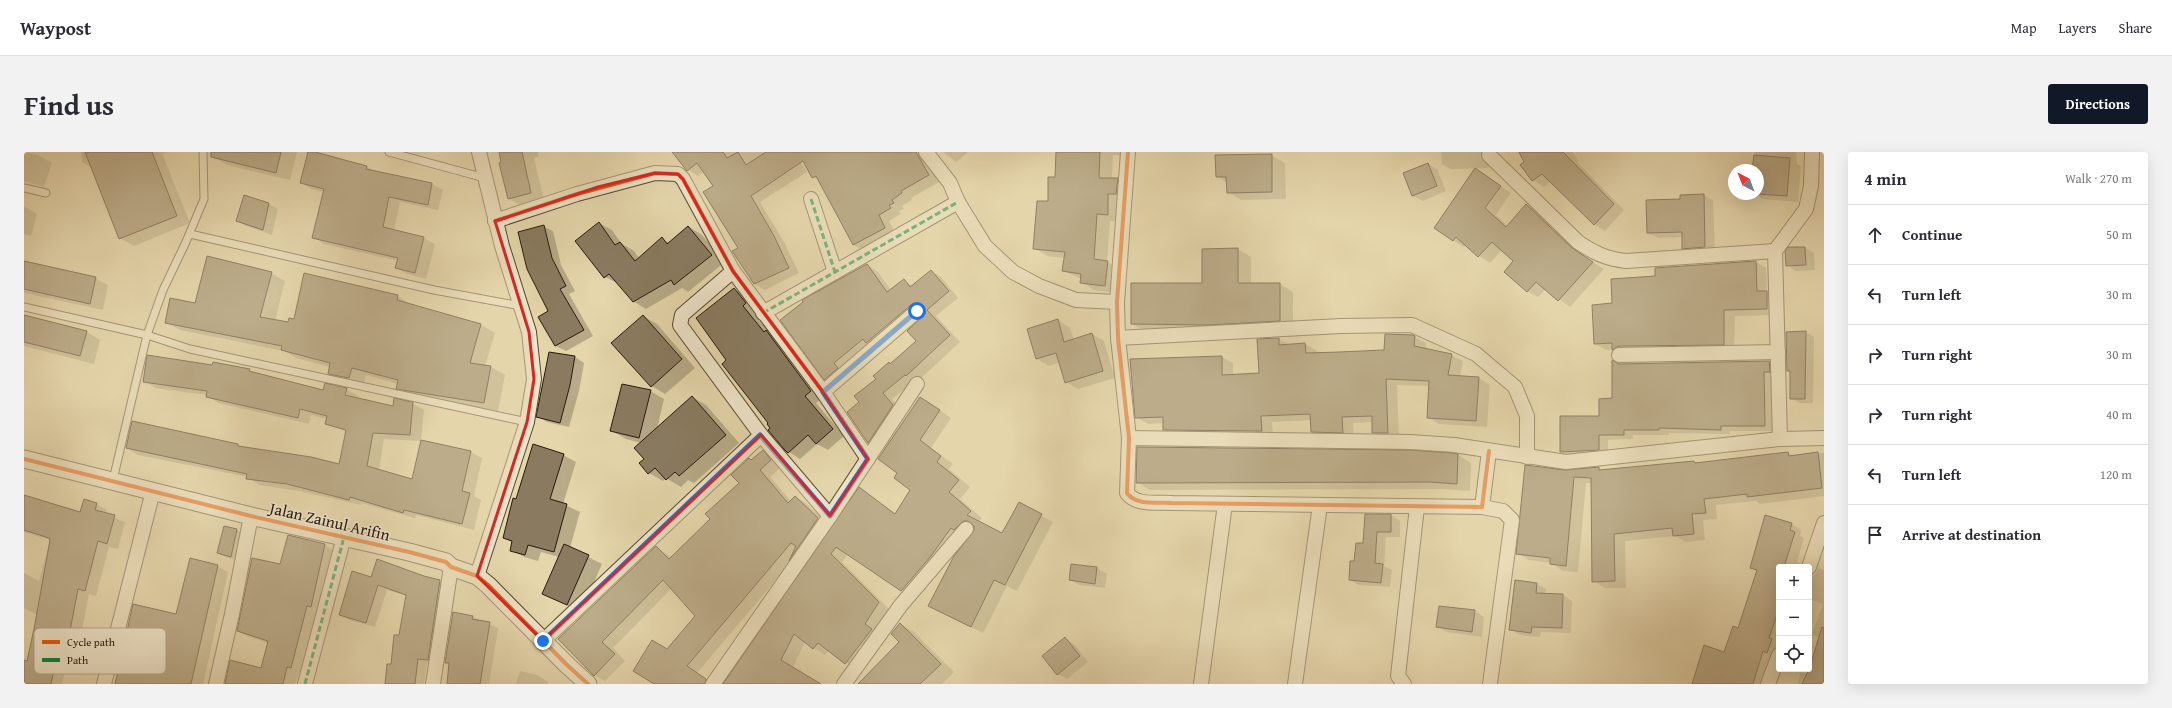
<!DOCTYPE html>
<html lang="en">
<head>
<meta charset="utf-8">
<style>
  body { margin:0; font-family:"Gentium Book Plus",serif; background:#f2f2f3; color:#2b2b33 }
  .controls { position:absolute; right:12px; bottom:12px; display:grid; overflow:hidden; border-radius:4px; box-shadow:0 4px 16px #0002 }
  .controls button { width:36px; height:36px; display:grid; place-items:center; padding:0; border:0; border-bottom:1px solid #e1e1e2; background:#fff; color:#2b2b33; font:20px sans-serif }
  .compass { position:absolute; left:1704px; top:12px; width:36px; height:36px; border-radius:50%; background:#fff; box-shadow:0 4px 16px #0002; rotate:318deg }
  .stop { position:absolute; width:12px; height:12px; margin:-9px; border:3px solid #1a73e8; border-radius:50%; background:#fff }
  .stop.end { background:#1a73e8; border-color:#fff; box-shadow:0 1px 4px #0008 }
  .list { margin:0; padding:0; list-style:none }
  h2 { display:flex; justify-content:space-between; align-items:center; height:52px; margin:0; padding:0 16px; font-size:17px }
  h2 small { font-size:13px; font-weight:400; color:#7c7c81 }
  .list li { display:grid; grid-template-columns:26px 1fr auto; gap:12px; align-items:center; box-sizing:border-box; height:60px; padding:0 16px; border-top:1px solid #e1e1e2 }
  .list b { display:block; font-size:15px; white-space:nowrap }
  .list em { font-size:13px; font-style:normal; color:#7c7c81 }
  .icon { flex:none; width:22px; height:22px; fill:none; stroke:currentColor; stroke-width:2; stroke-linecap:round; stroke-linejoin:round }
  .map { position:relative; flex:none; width:1800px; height:532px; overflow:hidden; border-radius:4px }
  header { display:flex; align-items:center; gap:24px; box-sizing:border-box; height:56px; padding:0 20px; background:#fff; border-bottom:1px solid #e1e1e2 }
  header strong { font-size:19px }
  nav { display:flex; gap:22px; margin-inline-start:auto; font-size:14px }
  .intro { display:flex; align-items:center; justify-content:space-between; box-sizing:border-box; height:96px; padding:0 24px }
  h1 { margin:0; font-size:28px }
  .button { padding:10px 18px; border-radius:4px; background:#111827; color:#fff; font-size:14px; font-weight:700 }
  main { display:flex; gap:24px; padding:0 24px }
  aside { flex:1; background:#fff; border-radius:4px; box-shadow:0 4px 16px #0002 }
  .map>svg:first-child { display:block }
  .shadow { fill:#0003 }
  .building { fill:#8a7b60; stroke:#27190e }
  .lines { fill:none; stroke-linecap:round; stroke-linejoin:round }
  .service-casing { stroke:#564835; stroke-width:9 }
  .minor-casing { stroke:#564835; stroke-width:16 }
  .tertiary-casing { stroke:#564835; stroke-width:19 }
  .service { stroke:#eee4c8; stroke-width:7 }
  .minor { stroke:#eee4c8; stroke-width:14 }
  .tertiary { stroke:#eee4c8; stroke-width:17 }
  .quiet { stroke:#00873e; stroke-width:3; stroke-dasharray:6 3; stroke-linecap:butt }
  .cycleway-casing { stroke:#eee4c8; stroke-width:6 }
  .cycleway { stroke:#e8590c; stroke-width:4 }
  .route { stroke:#1a73e8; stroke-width:5 }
  .marked { fill:none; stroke:#d62828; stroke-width:3; stroke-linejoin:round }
  .labels { text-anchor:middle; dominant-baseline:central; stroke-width:3; stroke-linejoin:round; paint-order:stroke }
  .street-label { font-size:16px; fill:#27190e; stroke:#eee4c8 }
  .key { fill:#eee4c8; stroke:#b2a790; stroke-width:1 }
  .key-label { font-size:11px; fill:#27190e }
</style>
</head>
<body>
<header>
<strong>Waypost</strong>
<nav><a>Map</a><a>Layers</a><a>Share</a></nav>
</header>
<div class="intro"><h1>Find us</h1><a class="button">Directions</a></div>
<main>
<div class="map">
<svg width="1800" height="532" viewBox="0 0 1800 532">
  <rect width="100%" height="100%" fill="#e5d6ab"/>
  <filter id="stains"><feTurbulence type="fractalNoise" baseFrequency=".005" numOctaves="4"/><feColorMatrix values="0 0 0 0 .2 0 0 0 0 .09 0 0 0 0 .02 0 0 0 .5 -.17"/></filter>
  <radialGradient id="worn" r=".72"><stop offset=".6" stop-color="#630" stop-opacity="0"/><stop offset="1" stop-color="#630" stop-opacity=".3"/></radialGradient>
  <g class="shadow">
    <polygon points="0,0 14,3 28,11 20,35 0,29"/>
    <polygon points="57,0 145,0 138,1 166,71 110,94 96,86 68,16 58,10"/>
    <polygon points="191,0 273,0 266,28 203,13 189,5"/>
    <polygon points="285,0 343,15 351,19 408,32 419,38 414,58 376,50 370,79 400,86 411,92 402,127 383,122 372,116 374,109 300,92 289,85 300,40 288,37 277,30"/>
    <polygon points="476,0 514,0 515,5 510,6 520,48 497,54 485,46"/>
    <polygon points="654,0 775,0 772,2 783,20 736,50 760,90 775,121 741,138 730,132 690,35 680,19 674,24 659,14 652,5"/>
    <polygon points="790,0 896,0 915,30 887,46 888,48 878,54 880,57 875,59 877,62 865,69 872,82 841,99 830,93 796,29 789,25"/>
    <polygon points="919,0 944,0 932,10"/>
    <polygon points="1032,0 1099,0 1099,4 1089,3 1088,27 1093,27 1106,35 1096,70 1086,69 1083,110 1097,118 1094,141 1070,138 1057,130 1058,127 1039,119 1041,106 1023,104 1010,96 1032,26"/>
    <polygon points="1417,0 1465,0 1465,16 1427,17 1418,12"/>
    <polygon points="1496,0 1548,0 1555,9 1553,10 1600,58 1581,79 1570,72 1527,29 1520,35 1509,28 1498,13 1501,10"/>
    <polygon points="1731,0 1772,0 1773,12 1777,14 1774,50 1739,47 1730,42 1734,42 1734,18 1729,18"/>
    <polygon points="1247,3 1261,11 1262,47 1217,48 1204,40 1203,31 1193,24"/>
    <polygon points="1404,12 1413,17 1422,39 1399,49 1389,44 1380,22"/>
    <polygon points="1452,18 1487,41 1472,63 1484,74 1503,53 1514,59 1559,104 1580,117 1546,155 1522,137 1514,145 1503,139 1491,109 1478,98 1466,111 1455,104 1442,93 1440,95 1429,88"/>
    <polygon points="1679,43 1689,48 1691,100 1668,102 1659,96 1659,85 1634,86 1624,81 1657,48"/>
    <polygon points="221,44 245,52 254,57 248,83 222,74 213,69"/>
    <polygon points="0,54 13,62 7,84 0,82"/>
    <polygon points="575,71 588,78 597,91 610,99 615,106 638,87 646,91 665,75 678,83 701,110 664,140 658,136 622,157 609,149 595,132 581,125"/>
    <polygon points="519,74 529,79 537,113 551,139 545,142 569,184 542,199 532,194 516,166 525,160"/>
    <polygon points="1765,96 1781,96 1790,101 1791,118 1772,119 1763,113"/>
    <polygon points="1214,97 1227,105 1227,132 1256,132 1269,140 1269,176 1121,179 1108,172 1179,132"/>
    <polygon points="0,110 71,126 84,133 79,158 0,141"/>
    <polygon points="1732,110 1742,116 1743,140 1753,146 1753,163 1711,164 1710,198 1600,204 1589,197 1582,198 1571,192 1589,152 1632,125"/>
    <polygon points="843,113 853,119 867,138 880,128 889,134 907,119 917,125 934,146 912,164 936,190 893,230 891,229 868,247 878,260 855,296 845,290 824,260 836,251 853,227 867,212 893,189 902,163 901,157 898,158 811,233 801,227"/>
    <polygon points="247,121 261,129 251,169 265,172 270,169 374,144 387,153 457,173 471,181 461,214 467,215 481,223 474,259 387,244 373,236 374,232 342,223 339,234 319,229 305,221 306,215 272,206 260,199 156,178 142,170 171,152"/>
    <polygon points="710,137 722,144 733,158 730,161 747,182 754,186 798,246 792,251 820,284 804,298 793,292 776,307 765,300 704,208"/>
    <polygon points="0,164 63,180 76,188 70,212 0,194"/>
    <polygon points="619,164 633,172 671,216 641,242 628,234"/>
    <polygon points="1034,168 1046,176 1050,188 1068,182 1080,189 1091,226 1054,237 1042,230 1036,210 1025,214 1013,207"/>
    <polygon points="1782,180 1790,185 1789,251 1776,251 1767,246 1767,220 1764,219"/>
    <polygon points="1389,184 1402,191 1402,197 1427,203 1439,209 1436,225 1455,226 1466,233 1463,275 1415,272 1404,265 1406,234 1373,233 1375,287 1361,287 1349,280 1349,270 1329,271 1330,287 1300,286 1288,280 1288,268 1248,270 1249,285 1152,284 1140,277 1140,271 1124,272 1112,265 1198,205 1209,211 1209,223 1236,222 1234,188 1255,187 1266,193 1281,192 1293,199 1293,201 1361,199"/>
    <polygon points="526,201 551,205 560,211 555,239 545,275 523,270 514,265"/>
    <polygon points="1745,210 1755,215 1750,279 1706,279 1706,282 1645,281 1645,283 1609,283 1609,287 1584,288 1584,303 1546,305 1537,300 1576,265 1589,247 1595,212"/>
    <polygon points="225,218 231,222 300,239 322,237 334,244 333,247 370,255 388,251 400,258 397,289 360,287 355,318 389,328 447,300 458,306 450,344 457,348 450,378 392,363 391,366 337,351 337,353 275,339 235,333 224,325 114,303 103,296 214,293 316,314 323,280 302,271 303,267 287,263 285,272 194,251 183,243 131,236 120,229"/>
    <polygon points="626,239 640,247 633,277 668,245 682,253 715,291 670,331 664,328 657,335 642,326 639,329 625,321 617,291 602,287 588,279"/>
    <polygon points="908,253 927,266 907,296 929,312 925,317 946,335 936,347 958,366 955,370 979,382 995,351 1029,370 993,439 983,434 959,481 905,454 951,379 951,376 890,446 824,402 818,410 866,458 834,518 805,499 801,503 781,490 769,515 796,532 700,532 835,337 872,362 888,338 871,326"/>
    <polygon points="739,299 750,305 757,315 746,325 767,349 771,345 782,351 805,373 768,409 673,521 684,528 682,532 632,532 643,498 672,464 647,437 589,496 601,509 581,529 570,523 535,487 632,395 647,405 687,367 716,331 727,308"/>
    <polygon points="1386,300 1434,303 1447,311 1446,339 1419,337 1126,338 1113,330"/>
    <polygon points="1764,301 1770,304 1800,301 1800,344 1736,352 1732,349 1692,353 1693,367 1679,368 1681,388 1662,390 1651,384 1601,389 1602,436 1581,436 1569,429 1568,331 1562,331 1554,420 1539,419 1527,411 1505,408 1493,401 1541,319 1575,316 1579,319 1670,310 1673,311"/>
    <polygon points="539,303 552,310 539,352 556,360 546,396 578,412 557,460 519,442 535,405 517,400 514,409 500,405 487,398 489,391 480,386 493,348"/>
    <polygon points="0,344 57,361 72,352 83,358 81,362 101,370 94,397 85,395 72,444 65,442 56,489 49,488 38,532 0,532 0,509 4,510 13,463 0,456 0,421 15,429 26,388 0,380"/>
    <polygon points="1367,363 1376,369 1376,385 1362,385 1360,414 1368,418 1366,435 1335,433 1326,428 1331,410 1340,392"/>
    <polygon points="1768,372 1777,378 1776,384 1780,386 1773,410 1785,415 1755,415 1755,499 1740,532 1669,532 1701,501 1714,477 1733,419 1727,416"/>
    <polygon points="200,375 213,378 222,383 216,409 203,406 194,401"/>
    <polygon points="265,385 301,393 312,400 278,521 275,520 271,532 202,532 238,517 244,491 225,485 214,479 257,413"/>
    <polygon points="1048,413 1073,416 1083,422 1081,436 1055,433 1046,428"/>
    <polygon points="193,414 204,420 179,532 92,532"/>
    <polygon points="1785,415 1787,416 1786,423 1791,423 1794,416 1800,418 1800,532 1773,532 1777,520 1783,522 1795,486 1788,482 1799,452 1785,447"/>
    <polygon points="400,425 416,429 425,434 413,513 403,511 400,532 362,532 376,485 383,444 363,438 351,475 325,468 316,462 347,426"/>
    <polygon points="1513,432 1522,437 1521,443 1539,443 1548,449 1547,481 1517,480 1516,485 1496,483 1486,477"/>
    <polygon points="1416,455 1451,459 1460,465 1458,485 1423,480 1413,475"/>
    <polygon points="449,465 474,476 465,532 424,532 426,513 422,510"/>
    <polygon points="876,472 890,480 930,520 918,532 835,532 877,490"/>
    <polygon points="1041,487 1050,492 1064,510 1043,527 1034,522"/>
    <polygon points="496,519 513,523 524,530 523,532 492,532"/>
  </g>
  <g class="building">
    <polygon points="61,0 128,0 153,64 95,87"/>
    <polygon points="187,0 257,0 252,21 187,5"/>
    <polygon points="284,0 291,0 343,14 342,17 408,31 404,53 365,45 359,75 400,85 391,121 371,116 374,106 288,86 300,37 276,31"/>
    <polygon points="475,0 498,0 507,41 484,47 475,11 477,10"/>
    <polygon points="648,0 699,0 703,6 714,0 722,13 742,0 892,0 905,23 877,39 878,41 868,48 870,51 865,53 867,56 855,63 861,76 829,93 792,24 788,26 779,9 727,44 750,84 765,116 730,132 708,99 714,96 679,40 689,34 673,11 663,19"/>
    <polygon points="1032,0 1076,0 1075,26 1094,26 1092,42 1084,42 1084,63 1073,62 1070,107 1084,109 1081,134 1056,131 1057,122 1038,119 1041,100 1009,97 1013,49 1024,49 1024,25 1031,25"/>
    <polygon points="1495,0 1539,0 1590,52 1570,73 1518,22 1508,29 1496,13 1500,10"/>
    <polygon points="1248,2 1248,40 1203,41 1202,25 1192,25 1191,3"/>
    <polygon points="1730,3 1766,6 1763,44 1734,42 1734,18 1728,18"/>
    <polygon points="1404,11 1413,34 1388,44 1379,21"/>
    <polygon points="1451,16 1477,34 1461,56 1482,75 1502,52 1548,96 1569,110 1534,149 1512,130 1503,140 1480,120 1489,109 1468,90 1454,105 1432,85 1429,89 1410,76"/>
    <polygon points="1680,42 1681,95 1658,97 1658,80 1623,81 1622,48 1656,47 1656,43"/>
    <polygon points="220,43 245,51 239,78 212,69"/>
    <polygon points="575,70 591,93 596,90 611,109 638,85 643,92 664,74 688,103 650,133 647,128 609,150 585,122 580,126 551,89"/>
    <polygon points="520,73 528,106 542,134 536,137 560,178 531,194 514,165 524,159 503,117 494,80"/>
    <polygon points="1764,95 1781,95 1782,113 1762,114 1761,99"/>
    <polygon points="1214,96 1214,131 1256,131 1256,169 1185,173 1107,172 1107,131 1178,131 1178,97"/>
    <polygon points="183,104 248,120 236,165 264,170 265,166 270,167 280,121 374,143 373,148 457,172 446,211 467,214 460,251 372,237 374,228 328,216 325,226 304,222 306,211 257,198 258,194 141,171 146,146 171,151"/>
    <polygon points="0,109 72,125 66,152 0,137"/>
    <polygon points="1732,109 1733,139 1743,139 1743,157 1700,158 1700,193 1595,194 1588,198 1588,191 1570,192 1568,153 1588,151 1587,127 1631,124 1631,116"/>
    <polygon points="843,112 863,140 880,127 886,135 907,118 925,139 903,158 926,183 882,224 881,223 859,241 869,253 844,291 823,260 835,250 830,244 852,227 849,224 865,210 866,212 892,189 883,179 901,162 900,154 895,151 888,152 842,191 839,187 810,211 814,216 800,228 756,168 779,150 778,148"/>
    <polygon points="710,136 722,151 719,154 740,180 742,178 787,239 781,244 809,277 792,292 784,283 764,301 760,297 744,278 746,276 743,272 744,271 698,212 702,208 672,166"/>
    <polygon points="0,163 63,179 56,204 0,190"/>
    <polygon points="619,163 658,207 627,235 587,191"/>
    <polygon points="1034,167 1040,190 1068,181 1079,219 1041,231 1032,201 1012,207 1003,177"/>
    <polygon points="1782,179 1781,247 1766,247 1766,219 1763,219 1762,180"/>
    <polygon points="1361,182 1389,183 1391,184 1390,194 1428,202 1424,223 1455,225 1452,269 1403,266 1405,229 1362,227 1364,281 1348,281 1348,264 1318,265 1319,281 1287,280 1286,262 1237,264 1238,279 1139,278 1139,265 1111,266 1106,207 1198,204 1198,223 1235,221 1233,187 1255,186 1255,193 1281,191 1282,201 1315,200 1360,198"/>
    <polygon points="525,200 551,204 546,233 536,271 512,265"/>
    <polygon points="123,203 188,213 189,210 226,217 225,219 299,238 301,231 323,236 321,243 369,254 370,246 389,250 386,283 349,281 343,314 388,327 397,288 447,299 438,339 446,341 438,372 380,358 379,361 326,345 325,348 263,332 222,327 223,322 102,296 108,269 214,292 214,294 287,305 315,312 322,278 301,272 303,264 276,257 274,266 182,245 183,239 119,230"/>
    <polygon points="1588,208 1595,212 1745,209 1746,220 1740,220 1741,274 1697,274 1697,278 1635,276 1635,278 1600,278 1600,283 1575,283 1575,298 1536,300 1536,264 1575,264 1575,247 1588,246"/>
    <polygon points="598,232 627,238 615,286 586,279"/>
    <polygon points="668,244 702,283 655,324 651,320 642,328 631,316 624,322 615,311 620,307 610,296"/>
    <polygon points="896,245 916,258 896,288 917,304 913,310 935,328 925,340 947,359 943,363 978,381 995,350 1018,362 981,433 970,428 947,475 904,454 930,404 950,379 950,374 944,369 939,369 930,378 927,376 907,404 877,439 812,395 807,402 855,450 841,472 848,477 821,512 794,491 789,497 770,482 757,508 797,532 699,532 835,335 871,362 886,338 870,326 873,321 854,307"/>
    <polygon points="509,292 540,302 526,347 543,352 530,400 504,393 501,403 486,399 488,389 479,386 489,346 492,347"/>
    <polygon points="1113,295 1386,298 1429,301 1434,302 1433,332 1406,330 1112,331"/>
    <polygon points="739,298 747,308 736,318 764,351 771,344 794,366 765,409 772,394 767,391 663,514 682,527 681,532 630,532 609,519 628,488 643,497 671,464 639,428 578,490 591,502 570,524 534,487 632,394 645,407 686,367 681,362 715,331 707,323 725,306 727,308"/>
    <polygon points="1764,300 1765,304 1794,300 1798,336 1723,345 1723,342 1680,347 1682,361 1668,362 1670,382 1649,384 1648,376 1590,382 1591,429 1568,430 1567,326 1550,325 1542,414 1526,412 1526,406 1492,402 1501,313 1541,318 1575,315 1575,318 1670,309 1671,311"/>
    <polygon points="0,343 56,360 60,347 73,351 71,358 91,363 83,392 74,389 61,439 54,437 45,484 38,482 27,532 0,532 0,508 3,509 10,477 26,388 25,386 0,378"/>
    <polygon points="1341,362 1367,362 1367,380 1353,380 1351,411 1359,412 1357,431 1325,428 1326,409 1330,409 1332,391 1339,391"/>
    <polygon points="1741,363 1768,371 1766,378 1771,380 1760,415 1755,415 1755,457 1745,486 1748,487 1743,501 1739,499 1729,532 1668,532 1680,493 1700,500 1709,474 1714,476 1733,418 1726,416"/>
    <polygon points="200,374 213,377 207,405 193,401"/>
    <polygon points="264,383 301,392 287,455 283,454 267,516 263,515 259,532 201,532 206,508 237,516 244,489 213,479 228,406 256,412"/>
    <polygon points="540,392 565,403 543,453 518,442"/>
    <polygon points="166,406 194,413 167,532 91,532 109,452 152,462"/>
    <polygon points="353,407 400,424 416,428 404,508 394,507 391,532 361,532 363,512 367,512 370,483 375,483 382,443 354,433 342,471 315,463 328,419 347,425"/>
    <polygon points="1047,412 1073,415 1071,432 1045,428"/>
    <polygon points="1491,428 1513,431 1512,441 1539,442 1538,476 1508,475 1507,481 1485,478"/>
    <polygon points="1415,454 1451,458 1448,480 1412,475"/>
    <polygon points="429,460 449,464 448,467 466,470 456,532 423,532 425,511 421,511"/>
    <polygon points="876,471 917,512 896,532 834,532 875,490 867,482"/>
    <polygon points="1798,475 1800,476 1800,532 1778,532 1785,517"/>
    <polygon points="1041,485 1056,504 1033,523 1018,504"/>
  </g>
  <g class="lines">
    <g class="service-casing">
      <g id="service">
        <polyline points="365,0 461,26"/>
        <polyline points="0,36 22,41"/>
        <polyline points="166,82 410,138 497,154"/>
        <polyline points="0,155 123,183 166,197 503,270"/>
        <polyline points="89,328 123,183 139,138 161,92 180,47 179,0"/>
      </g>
    </g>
    <g class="minor-casing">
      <g id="minor">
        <polyline points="902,0 926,31 934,50 961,94 989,120 1015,134 1052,148 1093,150"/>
        <path d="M1104,0L1093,150L1094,186L1105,286L1103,341C1112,354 1134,350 1148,351L1458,355L1465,299"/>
        <path d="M1465,3L1554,90C1570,101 1583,107 1602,109L1751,99L1756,287"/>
        <polyline points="787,47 811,120"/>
        <polyline points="471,69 553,42 631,21 654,22 659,27 709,119 799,240 844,307"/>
        <polyline points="1751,99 1782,57 1787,34 1788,0"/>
        <polyline points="709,119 658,163 656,173 737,283 806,364"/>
        <polyline points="739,161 934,50"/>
        <polyline points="1094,186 1317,174 1388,173 1452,202 1491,235 1503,264 1503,305"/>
        <polyline points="1595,203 1754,200"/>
        <polyline points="799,240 893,159"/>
        <polyline points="1105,286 1386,290 1430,293 1542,310 1756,287 1800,286"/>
        <polyline points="1458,355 1479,359 1488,368 1466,532"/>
        <polyline points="1785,415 1800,371"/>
        <polyline points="453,424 503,270 510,227 505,180 478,94 455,0"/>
        <polyline points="519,489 737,283"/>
        <polyline points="80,532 129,339"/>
        <polyline points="192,532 208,462 227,364"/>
        <polyline points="281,532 320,385"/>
        <polyline points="409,532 427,415"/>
        <polyline points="689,532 806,364 893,232"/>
        <polyline points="820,532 877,453 942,377"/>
        <polyline points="1177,532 1201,352"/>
        <polyline points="1271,532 1296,353"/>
        <polyline points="1380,532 1374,524 1393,355"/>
        <polyline points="1744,532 1755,503"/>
      </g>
    </g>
    <g class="tertiary-casing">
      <polyline id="tertiary" points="0,307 227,364 385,400 422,410 427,415 453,424 464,433 543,513 564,532"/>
    </g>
    <use href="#service" class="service"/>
    <use href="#minor" class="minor"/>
    <use href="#tertiary" class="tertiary"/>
    <g class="quiet">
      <polyline points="787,47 811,120"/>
      <polyline points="739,161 934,50"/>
      <polyline points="281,532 320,385"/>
    </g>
    <g class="cycleway-casing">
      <g id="cycleway">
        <path d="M1104,0L1093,150L1094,186L1105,286L1103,341C1112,354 1134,350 1148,351L1458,355L1465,299"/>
        <polyline points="471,69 553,42 631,21 654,22 659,27 709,119 799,240 844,307"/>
        <polyline points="0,307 227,364 385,400 422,410 427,415 453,424 464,433 543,513 564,532"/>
      </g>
    </g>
    <use href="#cycleway" class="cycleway"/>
  </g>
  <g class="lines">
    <polyline class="route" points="519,489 736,283 806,364 844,307 799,240 893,159"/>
  </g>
  <path d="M0 0H1800V532H0ZM631,21L654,22L659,27L709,119L799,240L844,307L806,364L737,283L519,489L453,424L503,270L510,227L505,180L471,69L574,35Z" fill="#e5d6ab" fill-opacity=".55" fill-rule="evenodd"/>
  <path class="marked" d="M631,21L654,22L659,27L709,119L799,240L844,307L806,364L737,283L519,489L453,424L503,270L510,227L505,180L471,69L574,35Z"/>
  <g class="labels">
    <g class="street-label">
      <text transform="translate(306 369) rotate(13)">Jalan Zainul Arifin</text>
    </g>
  </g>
  <rect x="10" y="476" width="132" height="46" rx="6" class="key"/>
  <rect x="18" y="488" width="18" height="4" fill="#e8590c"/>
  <rect x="18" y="506" width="18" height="4" fill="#00873e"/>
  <g class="key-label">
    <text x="43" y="494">Cycle path</text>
    <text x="43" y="512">Path</text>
  </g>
  <rect width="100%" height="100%" filter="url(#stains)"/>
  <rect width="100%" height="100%" fill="url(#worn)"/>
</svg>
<div class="controls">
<button>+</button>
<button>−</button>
<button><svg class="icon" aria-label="locate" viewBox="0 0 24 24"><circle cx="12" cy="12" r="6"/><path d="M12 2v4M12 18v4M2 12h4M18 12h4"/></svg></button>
</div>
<svg class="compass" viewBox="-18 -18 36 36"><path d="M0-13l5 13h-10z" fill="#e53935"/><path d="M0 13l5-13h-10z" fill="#7c7c81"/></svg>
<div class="stop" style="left:893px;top:159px"></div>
<div class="stop end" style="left:519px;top:489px"></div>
</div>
<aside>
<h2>4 min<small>Walk · 270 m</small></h2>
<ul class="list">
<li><svg class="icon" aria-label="ahead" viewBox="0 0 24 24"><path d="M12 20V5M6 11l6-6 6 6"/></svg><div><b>Continue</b></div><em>50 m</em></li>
<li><svg class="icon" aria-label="left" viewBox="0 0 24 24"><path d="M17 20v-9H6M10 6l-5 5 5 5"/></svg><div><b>Turn left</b></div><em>30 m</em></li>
<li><svg class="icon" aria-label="right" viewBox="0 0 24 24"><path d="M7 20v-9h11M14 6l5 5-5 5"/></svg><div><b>Turn right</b></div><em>30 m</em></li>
<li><svg class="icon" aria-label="right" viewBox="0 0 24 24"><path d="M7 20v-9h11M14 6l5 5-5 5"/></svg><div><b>Turn right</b></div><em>40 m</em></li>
<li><svg class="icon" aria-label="left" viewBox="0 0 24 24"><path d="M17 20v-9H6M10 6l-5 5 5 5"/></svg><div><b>Turn left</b></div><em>120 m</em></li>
<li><svg class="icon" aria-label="arrive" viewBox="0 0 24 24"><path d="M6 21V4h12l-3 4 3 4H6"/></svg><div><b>Arrive at destination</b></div></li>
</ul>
</aside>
</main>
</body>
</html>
